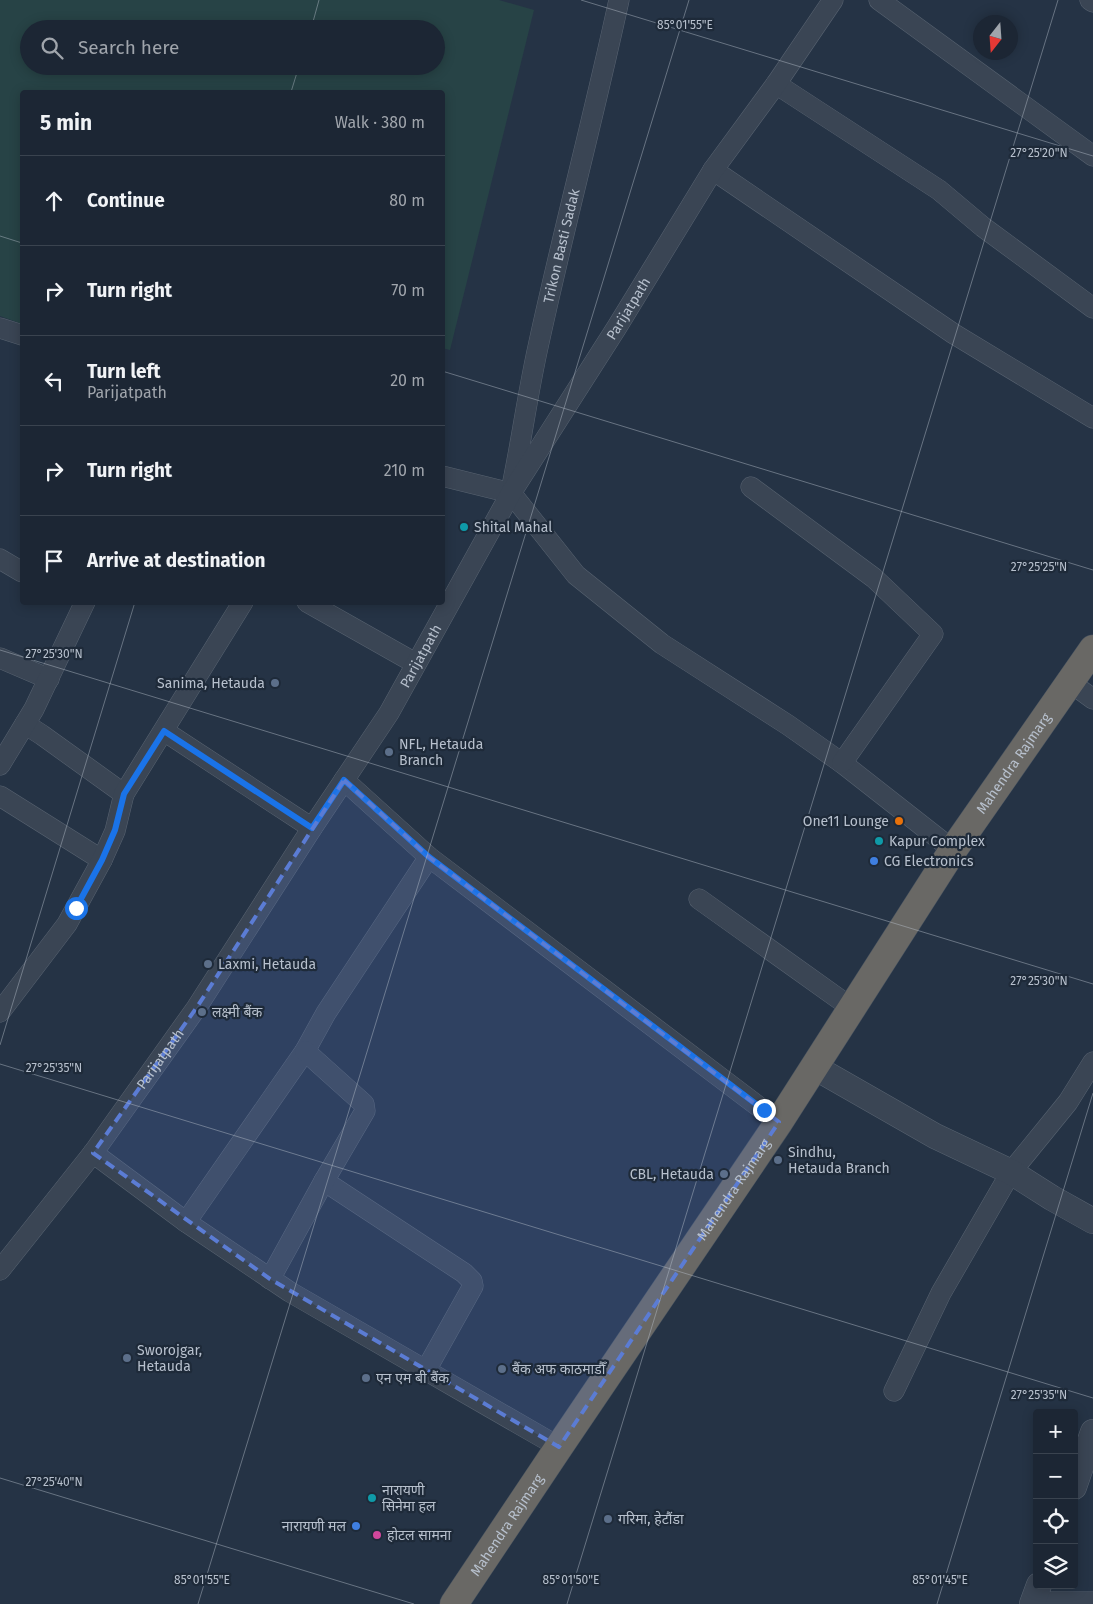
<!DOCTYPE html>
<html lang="en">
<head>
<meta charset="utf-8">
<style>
  body { margin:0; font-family:"Fira Sans","Noto Sans Devanagari",sans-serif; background:#293240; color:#f1f3f6 }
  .controls { position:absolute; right:15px; bottom:15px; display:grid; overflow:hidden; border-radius:5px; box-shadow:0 2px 12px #0003 }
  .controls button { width:45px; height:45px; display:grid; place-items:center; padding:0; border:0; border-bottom:1px solid #3a434f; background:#1c2634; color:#f1f3f6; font:25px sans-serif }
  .compass { position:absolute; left:973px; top:15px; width:45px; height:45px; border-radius:50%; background:#1c2634; box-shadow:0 2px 12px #0003; rotate:197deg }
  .stop { position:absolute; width:15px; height:15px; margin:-11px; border:4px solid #1a73e8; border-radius:50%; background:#fff }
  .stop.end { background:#1a73e8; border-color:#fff; box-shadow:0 1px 5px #0008 }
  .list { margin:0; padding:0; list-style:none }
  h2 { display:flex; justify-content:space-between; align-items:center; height:65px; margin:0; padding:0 20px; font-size:21px }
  h2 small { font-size:16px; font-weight:400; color:#a0a5ac }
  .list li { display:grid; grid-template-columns:32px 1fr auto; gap:15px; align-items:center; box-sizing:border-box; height:90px; padding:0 20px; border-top:1px solid #3a434f }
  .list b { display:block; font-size:19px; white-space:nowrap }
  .list p { margin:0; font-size:16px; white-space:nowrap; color:#a0a5ac }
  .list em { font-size:16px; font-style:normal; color:#a0a5ac }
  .icon { flex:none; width:28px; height:28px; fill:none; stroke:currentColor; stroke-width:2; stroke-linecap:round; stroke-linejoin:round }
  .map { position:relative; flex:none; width:1093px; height:1604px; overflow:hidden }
  .search { position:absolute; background:#1c2634; box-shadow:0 2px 12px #0003; left:20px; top:20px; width:425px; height:55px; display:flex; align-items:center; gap:12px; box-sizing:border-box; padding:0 18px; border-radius:28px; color:#a0a5ac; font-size:19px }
  .panel { position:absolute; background:#1c2634; box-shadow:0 2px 12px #0003; left:20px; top:90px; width:425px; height:515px; border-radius:5px }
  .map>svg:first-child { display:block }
  .green { fill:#274346; fill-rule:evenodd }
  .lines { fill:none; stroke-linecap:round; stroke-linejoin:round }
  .minor-casing { stroke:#586371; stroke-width:21 }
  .tertiary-casing { stroke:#586371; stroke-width:26 }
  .trunk-casing { stroke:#44505e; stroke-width:29 }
  .minor { stroke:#3a4554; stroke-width:20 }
  .tertiary { stroke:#3a4554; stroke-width:25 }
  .trunk { stroke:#696865; stroke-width:28 }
  .route { stroke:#1a73e8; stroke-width:6 }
  .marked { fill:#5b7cd4; fill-opacity:0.2; stroke:#5b7cd4; stroke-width:4; stroke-dasharray:10 6; stroke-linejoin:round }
  .ticks { fill:none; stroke:#b7c0cd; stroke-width:1; stroke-opacity:0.45 }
  .culture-dot { fill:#0f9aa8; stroke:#1e2a39; stroke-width:2 }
  .service-dot { fill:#5c6f8a; stroke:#1e2a39; stroke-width:2 }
  .food-dot { fill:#e8710a; stroke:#1e2a39; stroke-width:2 }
  .shop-dot { fill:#3f7fe0; stroke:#1e2a39; stroke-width:2 }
  .hotel-dot { fill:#d1479c; stroke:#1e2a39; stroke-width:2 }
  .labels { text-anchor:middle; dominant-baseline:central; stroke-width:4.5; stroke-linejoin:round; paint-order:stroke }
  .street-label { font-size:14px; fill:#b7c0cd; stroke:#1e2a39 }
  .poi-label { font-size:14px; fill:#b7c0cd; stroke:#1e2a39; text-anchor:start }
  .ticks-label { font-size:12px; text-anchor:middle; fill:#b7c0cd; stroke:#1e2a39; stroke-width:4.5; stroke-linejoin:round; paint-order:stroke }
</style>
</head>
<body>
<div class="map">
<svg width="1093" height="1604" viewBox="0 0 1093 1604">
  <rect width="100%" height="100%" fill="#253345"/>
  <path class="green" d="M0,0H499L534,10L450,350L442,348V92H22V324L0,316ZM29,29H436V66H29Z"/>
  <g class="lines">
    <g class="minor-casing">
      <g id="minor">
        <polyline points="879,0 1093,156"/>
        <polyline points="1090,0 1093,2"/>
        <polyline points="776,84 939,190 983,227 1093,308"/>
        <polyline points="713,170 954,334 1093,418"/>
        <polyline points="0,328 22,335"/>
        <polyline points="442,476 511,493 576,575 662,644 788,725 842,763 953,850"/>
        <path id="s1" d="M513,481C522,437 528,392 538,347C563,231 594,116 619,0"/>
        <polyline points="751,487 874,578 933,634 842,763"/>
        <polyline points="0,559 22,572"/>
        <polyline points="307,602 415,663"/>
        <polyline points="0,658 49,679"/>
        <polyline points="1071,683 1093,699"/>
        <polyline points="25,724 42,735 124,794"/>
        <polyline points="164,731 312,828"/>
        <polyline points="0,765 34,709 85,602"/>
        <polyline points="344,780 429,857 779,1122"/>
        <polyline points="0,796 102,860"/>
        <polyline points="699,899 853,1009"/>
        <polyline points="0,1012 67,924 102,860 115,831 124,794 243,602"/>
        <polyline points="93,1153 186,1222 290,1292 559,1447"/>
        <polyline points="324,1181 464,1273 472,1281 473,1286 426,1370"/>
        <polyline points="186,1222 305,1051 326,1013 429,857"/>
        <path id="s2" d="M0,1270L93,1153L197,1007L312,828L389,713L511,493L617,327L713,170L776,84L833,0"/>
        <polyline points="270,1279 324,1181 365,1111 364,1104 305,1051"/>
        <polyline points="894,1391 941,1293 1011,1172 1068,1102 1093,1062"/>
        <polyline points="1032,1602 1093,1602"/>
      </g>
    </g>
    <g class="tertiary-casing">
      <g id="tertiary">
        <polyline points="816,1068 935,1136 1011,1172 1052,1198 1093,1221"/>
        <polyline points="1074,1487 1093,1432"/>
        <polyline points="1032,1604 1039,1585"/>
      </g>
    </g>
    <g class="trunk-casing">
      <g id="trunk">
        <path id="s3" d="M454,1604L559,1447L779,1122L953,850L1093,649"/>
      </g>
    </g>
    <use href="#minor" class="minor"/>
    <use href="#tertiary" class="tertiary"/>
    <use href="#trunk" class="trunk"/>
  </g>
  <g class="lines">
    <polyline class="route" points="76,908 102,860 115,830 124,794 164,731 312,828 344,780 429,857 764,1110"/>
  </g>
  <path class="marked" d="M344,780L429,857L779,1122L559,1447L270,1279L93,1153L197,1007Z"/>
  <path class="ticks" d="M581,0L1093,156M311,29L319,0M291,92L299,66M0,236L22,243M442,371L1093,570M0,650L1093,984M0,1045L135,602M0,1064L1093,1398M0,1478L414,1604M198,1604L689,0M567,1604L1058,0M937,1604L1093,1093"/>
  <g class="culture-dot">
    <circle cx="464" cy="527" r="5"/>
    <circle cx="879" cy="841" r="5"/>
    <circle cx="372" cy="1498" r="5"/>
  </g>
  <g class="service-dot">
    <circle cx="275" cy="683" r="5"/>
    <circle cx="389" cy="752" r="5"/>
    <circle cx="208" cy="964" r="5"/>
    <circle cx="202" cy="1012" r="5"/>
    <circle cx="778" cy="1160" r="5"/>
    <circle cx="724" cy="1174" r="5"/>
    <circle cx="127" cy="1358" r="5"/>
    <circle cx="502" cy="1369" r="5"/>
    <circle cx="366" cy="1378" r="5"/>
    <circle cx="608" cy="1519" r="5"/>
  </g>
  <circle class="food-dot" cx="899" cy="821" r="5"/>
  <g class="shop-dot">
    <circle cx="874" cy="861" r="5"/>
    <circle cx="356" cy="1526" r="5"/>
  </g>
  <circle class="hotel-dot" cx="377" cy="1535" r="5"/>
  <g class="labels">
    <g class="street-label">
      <text stroke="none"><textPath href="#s1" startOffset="240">Trikon Basti Sadak</textPath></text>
      <text stroke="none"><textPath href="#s2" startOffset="1150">Parijatpath</textPath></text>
      <text stroke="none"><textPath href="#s2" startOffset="745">Parijatpath</textPath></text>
      <text stroke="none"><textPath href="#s3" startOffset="1010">Mahendra Rajmarg</textPath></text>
      <text stroke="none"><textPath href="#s2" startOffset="265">Parijatpath</textPath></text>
      <text stroke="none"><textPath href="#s3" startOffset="500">Mahendra Rajmarg</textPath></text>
      <text stroke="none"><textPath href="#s3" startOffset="95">Mahendra Rajmarg</textPath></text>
    </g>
    <g class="poi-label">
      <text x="474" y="527">Shital Mahal</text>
      <text x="265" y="683" text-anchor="end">Sanima, Hetauda</text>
      <text x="399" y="744">NFL, Hetauda<tspan x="399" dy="16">Branch</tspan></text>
      <text x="889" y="821" text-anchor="end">One11 Lounge</text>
      <text x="889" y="841">Kapur Complex</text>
      <text x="884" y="861">CG Electronics</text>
      <text x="218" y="964">Laxmi, Hetauda</text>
      <text x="212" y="1012">लक्ष्मी बैंक</text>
      <text x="788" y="1152">Sindhu,<tspan x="788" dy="16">Hetauda Branch</tspan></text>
      <text x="714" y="1174" text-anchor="end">CBL, Hetauda</text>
      <text x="137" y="1350">Sworojgar,<tspan x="137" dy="16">Hetauda</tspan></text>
      <text x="512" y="1369">बैंक अफ काठमाडौँ</text>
      <text x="376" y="1378">एन एम बी बैंक</text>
      <text x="382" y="1490">नारायणी<tspan x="382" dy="16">सिनेमा हल</tspan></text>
      <text x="618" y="1519">गरिमा, हेटौंडा</text>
      <text x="346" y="1526" text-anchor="end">नारायणी मल</text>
      <text x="387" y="1535">होटल सामना</text>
    </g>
  </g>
  <g class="ticks-label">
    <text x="685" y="29">85°01'55"E</text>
    <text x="1039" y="157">27°25'20"N</text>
    <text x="1039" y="571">27°25'25"N</text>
    <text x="54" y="658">27°25'30"N</text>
    <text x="1039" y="985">27°25'30"N</text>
    <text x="54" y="1072">27°25'35"N</text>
    <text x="1039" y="1399">27°25'35"N</text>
    <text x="54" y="1486">27°25'40"N</text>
    <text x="202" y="1584">85°01'55"E</text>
    <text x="571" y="1584">85°01'50"E</text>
    <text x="940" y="1584">85°01'45"E</text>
  </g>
</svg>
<div class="controls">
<button>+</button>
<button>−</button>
<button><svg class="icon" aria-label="locate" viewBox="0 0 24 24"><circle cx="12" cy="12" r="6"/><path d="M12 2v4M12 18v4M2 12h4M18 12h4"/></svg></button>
<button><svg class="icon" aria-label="layers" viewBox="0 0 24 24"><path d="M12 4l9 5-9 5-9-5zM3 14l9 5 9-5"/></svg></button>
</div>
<svg class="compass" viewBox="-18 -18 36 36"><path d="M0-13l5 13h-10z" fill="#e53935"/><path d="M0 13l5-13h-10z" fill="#a0a5ac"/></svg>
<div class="stop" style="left:76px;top:908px"></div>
<div class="stop end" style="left:764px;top:1110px"></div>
<div class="search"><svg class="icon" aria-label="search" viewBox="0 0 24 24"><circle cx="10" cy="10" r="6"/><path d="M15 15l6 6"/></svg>Search here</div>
<section class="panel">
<h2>5 min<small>Walk · 380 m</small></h2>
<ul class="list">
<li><svg class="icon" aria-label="ahead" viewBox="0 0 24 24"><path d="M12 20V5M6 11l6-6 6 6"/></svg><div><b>Continue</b></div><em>80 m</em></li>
<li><svg class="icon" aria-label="right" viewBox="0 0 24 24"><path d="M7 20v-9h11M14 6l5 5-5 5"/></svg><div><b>Turn right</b></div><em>70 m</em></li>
<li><svg class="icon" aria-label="left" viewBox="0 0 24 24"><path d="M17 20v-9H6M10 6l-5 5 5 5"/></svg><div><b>Turn left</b><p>Parijatpath</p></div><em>20 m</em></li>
<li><svg class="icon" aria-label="right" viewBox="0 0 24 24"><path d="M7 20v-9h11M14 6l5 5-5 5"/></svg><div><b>Turn right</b></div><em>210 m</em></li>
<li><svg class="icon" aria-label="arrive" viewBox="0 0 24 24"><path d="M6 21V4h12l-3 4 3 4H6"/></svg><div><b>Arrive at destination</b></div></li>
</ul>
</section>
</div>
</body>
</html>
